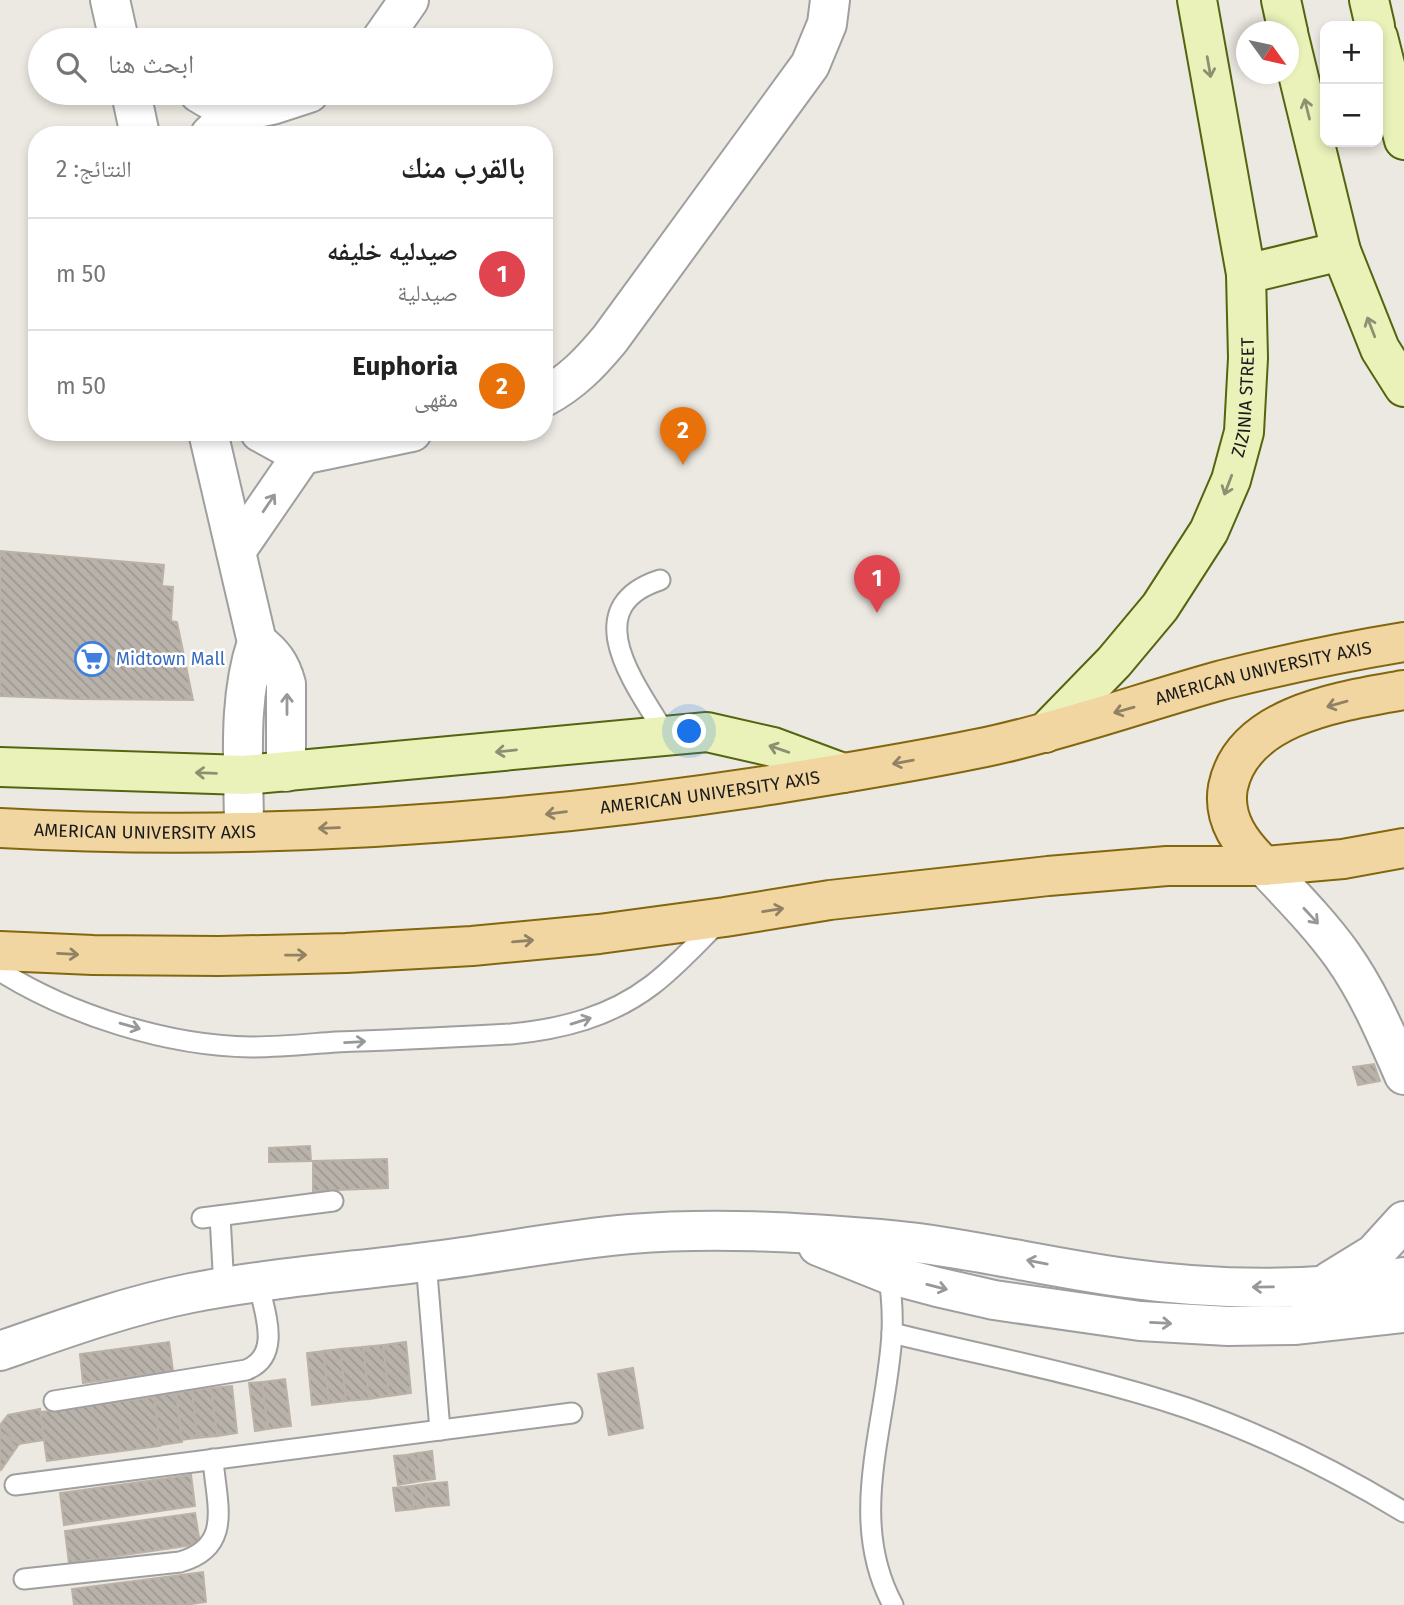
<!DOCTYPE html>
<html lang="ar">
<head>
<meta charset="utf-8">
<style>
  body { margin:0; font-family:"Fira Sans","Noto Naskh Arabic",sans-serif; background:#f2f2f2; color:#222; direction:rtl }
  .controls { position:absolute; right:21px; top:21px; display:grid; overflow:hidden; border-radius:14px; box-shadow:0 4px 10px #0003 }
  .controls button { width:63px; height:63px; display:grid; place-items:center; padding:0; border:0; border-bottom:2px solid #e0e0e0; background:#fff; color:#222; font:35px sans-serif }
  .compass { position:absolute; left:1236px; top:21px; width:63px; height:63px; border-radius:50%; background:#fff; box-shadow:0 4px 10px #0003; rotate:123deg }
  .you { position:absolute; left:690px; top:732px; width:24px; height:24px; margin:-18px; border:5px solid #fff; border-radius:50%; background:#1a73e8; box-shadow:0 0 0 10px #1a73e833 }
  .badge { display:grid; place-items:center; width:46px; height:46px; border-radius:50%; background:#7c3aed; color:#fff; font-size:23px; font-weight:700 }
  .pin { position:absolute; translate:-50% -58px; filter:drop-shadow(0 2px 4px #0008) }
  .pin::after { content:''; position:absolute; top:37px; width:24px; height:21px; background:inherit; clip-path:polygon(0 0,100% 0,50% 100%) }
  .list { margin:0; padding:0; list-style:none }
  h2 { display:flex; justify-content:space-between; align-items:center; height:91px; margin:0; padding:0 28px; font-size:30px }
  h2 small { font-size:23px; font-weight:400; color:#767676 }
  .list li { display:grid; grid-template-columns:46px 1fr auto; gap:21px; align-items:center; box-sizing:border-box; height:112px; padding:0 28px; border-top:2px solid #e0e0e0 }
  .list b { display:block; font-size:26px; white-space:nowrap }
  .list p { margin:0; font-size:23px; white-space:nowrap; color:#767676 }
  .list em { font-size:23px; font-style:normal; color:#767676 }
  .icon { flex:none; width:38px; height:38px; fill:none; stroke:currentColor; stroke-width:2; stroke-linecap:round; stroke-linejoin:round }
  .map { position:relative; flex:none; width:1404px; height:1605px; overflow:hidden; direction:ltr }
  .search { position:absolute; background:#fff; box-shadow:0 4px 10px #0003; left:28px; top:28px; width:525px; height:77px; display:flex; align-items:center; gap:18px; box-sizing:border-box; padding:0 24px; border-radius:38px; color:#767676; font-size:26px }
  .panel { position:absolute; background:#fff; box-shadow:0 4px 10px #0003; left:28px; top:126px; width:525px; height:315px; border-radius:28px; direction:rtl }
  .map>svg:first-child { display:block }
  .building { fill:url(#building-back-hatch); stroke:#bcb1a6; stroke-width:2 }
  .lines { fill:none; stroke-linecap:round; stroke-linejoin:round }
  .lane-casing { stroke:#9f9f9f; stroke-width:23 }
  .street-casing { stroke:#9f9f9f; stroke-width:42 }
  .secondary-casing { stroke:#546510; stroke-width:42 }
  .primary-casing { stroke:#83670f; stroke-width:42 }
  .lane { stroke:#fff; stroke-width:19 }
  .street { stroke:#fff; stroke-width:38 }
  .secondary { stroke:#eaf2ba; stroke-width:38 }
  .primary { stroke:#f1d6a1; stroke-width:38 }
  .oneway { stroke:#8d9172 }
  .oneway2 { stroke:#989898 }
  .oneway3 { stroke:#918265 }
  .labels { text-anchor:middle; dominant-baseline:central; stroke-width:5; stroke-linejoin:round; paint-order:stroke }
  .street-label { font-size:18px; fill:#1b1b1b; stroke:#fff }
  .shop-label { font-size:18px; fill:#366cbe; stroke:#fff; text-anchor:start }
</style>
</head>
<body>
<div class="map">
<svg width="1404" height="1605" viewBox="0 0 1404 1605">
  <defs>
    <pattern id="building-back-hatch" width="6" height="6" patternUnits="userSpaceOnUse" patternTransform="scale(1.75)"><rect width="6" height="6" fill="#b8b2ab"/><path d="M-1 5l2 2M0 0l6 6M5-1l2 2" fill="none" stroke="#9e9893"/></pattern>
  </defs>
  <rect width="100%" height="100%" fill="#ece9e2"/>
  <g class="building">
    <polygon points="0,551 164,565 162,586 173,587 171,621 177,622 193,700 77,699 0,696"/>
    <polygon points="1374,1064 1380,1081 1358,1085 1353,1067"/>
    <polygon points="310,1146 311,1161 269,1162 269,1148"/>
    <polygon points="387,1159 388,1188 313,1191 313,1161"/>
    <polygon points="169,1342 173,1371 83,1383 80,1354"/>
    <polygon points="406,1342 411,1393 389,1396 383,1345"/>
    <polygon points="383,1345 389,1396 369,1399 363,1347"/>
    <polygon points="363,1347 369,1399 346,1401 340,1349"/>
    <polygon points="340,1349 346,1401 329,1403 323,1351"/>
    <polygon points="323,1351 329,1403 312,1405 307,1353"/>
    <polygon points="633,1368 643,1428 609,1435 598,1374"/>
    <polygon points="285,1379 291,1426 268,1429 262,1382"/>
    <polygon points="262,1382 268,1429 255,1431 249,1383"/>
    <polygon points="232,1386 237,1433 217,1436 211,1388"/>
    <polygon points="211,1388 217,1436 197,1438 192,1390"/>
    <polygon points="192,1390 197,1438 182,1440 176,1393"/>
    <polygon points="176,1393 182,1442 160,1445 154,1395"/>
    <polygon points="154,1397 160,1446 47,1461 40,1412"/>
    <polygon points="40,1409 44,1440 19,1444 0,1432 0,1425 8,1415"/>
    <polygon points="0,1432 19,1444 1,1470 0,1469"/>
    <polygon points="432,1451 435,1479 421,1481 418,1453"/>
    <polygon points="418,1453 421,1481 409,1483 406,1455"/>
    <polygon points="406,1455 409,1483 398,1485 394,1456"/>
    <polygon points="191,1475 195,1506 64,1525 60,1493"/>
    <polygon points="447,1482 449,1505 427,1507 425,1484"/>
    <polygon points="425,1484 427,1507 414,1509 411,1486"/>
    <polygon points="411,1486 414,1509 396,1511 393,1488"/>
    <polygon points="195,1513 200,1544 69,1563 65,1531"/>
    <polygon points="203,1572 206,1602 184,1605 74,1605 72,1589"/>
  </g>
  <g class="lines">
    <g class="lane-casing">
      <g id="lane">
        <path d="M660,580C574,608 638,688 666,735"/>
        <path d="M0,971C70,1015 168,1046 251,1047C280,1047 308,1044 336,1042C395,1040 453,1037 511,1034C562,1029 610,1017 652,985C676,967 697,943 719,922"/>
        <polyline points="220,1216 224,1288"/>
        <polyline points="202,1218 333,1201"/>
        <polyline points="426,1262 440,1430"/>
        <path d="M888,1269C891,1289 893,1312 892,1333C887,1425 846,1518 893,1605"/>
        <path d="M892,1333C990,1357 1091,1376 1187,1408C1262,1434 1336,1471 1404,1512"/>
        <path d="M54,1401L246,1370C283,1356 264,1311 258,1282"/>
        <polyline points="15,1485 572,1413"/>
        <path d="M24,1579L180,1562C234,1547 216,1503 213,1459"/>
      </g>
    </g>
    <g class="street-casing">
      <g id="street">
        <polyline points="110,0 119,40"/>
        <polyline points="381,40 409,0"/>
        <polyline points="131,93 140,135"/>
        <polyline points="199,93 233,113"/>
        <polyline points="210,135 233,113 272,105 309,93"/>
        <path d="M544,397C572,382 590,363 610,339L810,65L827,24L830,0"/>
        <path d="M208,432L257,642C237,701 244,768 244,831"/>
        <polyline points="260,432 302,455 412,432"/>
        <polyline points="236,551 302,455"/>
        <path d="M257,642C273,654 281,665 286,684V772"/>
        <path d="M1264,866C1291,895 1319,923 1342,955C1369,993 1386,1034 1404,1075"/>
        <polyline points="818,1246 888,1274 937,1287 994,1300 1140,1321 1228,1326 1294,1325 1404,1313"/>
        <polyline points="1330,1281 1374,1254 1404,1221"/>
        <path d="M0,1351C63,1329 126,1306 191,1293C269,1278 347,1272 425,1262C493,1254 561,1240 630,1234C713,1227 796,1232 880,1239C963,1246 1044,1267 1126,1278C1218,1291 1313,1291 1404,1277"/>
      </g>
    </g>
    <g class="secondary-casing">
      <g id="secondary">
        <polyline points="1281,0 1288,32"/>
        <polyline points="1369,0 1375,26"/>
        <polyline points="1288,33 1341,251 1380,349 1404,387"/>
        <polyline points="1378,37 1404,140"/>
        <polyline points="1246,274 1341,251"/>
        <path id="s1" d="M1045,733L1114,662L1160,607L1209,531L1231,480L1244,432L1248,358L1246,274L1197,0"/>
        <polyline points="0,767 244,775 707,732 773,747 843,773"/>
      </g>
    </g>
    <g class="primary-casing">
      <g id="primary">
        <path id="s2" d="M0,828C256,842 516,824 770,785C845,773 921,761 995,745C1072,728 1146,701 1222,680C1282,665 1343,652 1404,642"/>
        <path d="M1264,866C1242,845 1222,820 1228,787C1243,714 1343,701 1404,690"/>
        <polyline points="0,951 93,955 219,956 346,953 472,946 599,934 725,917 830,900 1048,876 1167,866 1264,866 1343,859 1404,848"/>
      </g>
    </g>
    <use href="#lane" class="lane"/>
    <use href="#street" class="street"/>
    <use href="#secondary" class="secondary"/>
    <use href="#primary" class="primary"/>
  </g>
  <defs><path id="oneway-shaft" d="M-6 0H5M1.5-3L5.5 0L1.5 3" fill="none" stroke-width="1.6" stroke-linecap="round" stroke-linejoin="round" transform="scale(1.75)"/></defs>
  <g class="oneway">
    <use href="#oneway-shaft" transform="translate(1209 67) rotate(80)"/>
    <use href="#oneway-shaft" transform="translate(1307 109) rotate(-104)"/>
    <use href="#oneway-shaft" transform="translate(1371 327) rotate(-111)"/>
    <use href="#oneway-shaft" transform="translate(1228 485) rotate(111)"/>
    <use href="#oneway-shaft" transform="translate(779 749) rotate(-161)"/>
    <use href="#oneway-shaft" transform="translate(506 751) rotate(174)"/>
    <use href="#oneway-shaft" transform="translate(206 773) rotate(-178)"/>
  </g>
  <g class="oneway2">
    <use href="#oneway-shaft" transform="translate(269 503) rotate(-56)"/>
    <use href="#oneway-shaft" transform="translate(287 704) rotate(-90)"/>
    <use href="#oneway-shaft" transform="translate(1311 916) rotate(47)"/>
    <use href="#oneway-shaft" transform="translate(581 1021) rotate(-17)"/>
    <use href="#oneway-shaft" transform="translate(130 1026) rotate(16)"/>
    <use href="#oneway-shaft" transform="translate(355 1042) rotate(-3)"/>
    <use href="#oneway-shaft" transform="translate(1037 1262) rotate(-169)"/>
    <use href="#oneway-shaft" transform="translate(937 1287) rotate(14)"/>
    <use href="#oneway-shaft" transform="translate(1263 1287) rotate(179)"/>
    <use href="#oneway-shaft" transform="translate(1161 1323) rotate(3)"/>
  </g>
  <g class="oneway3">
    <use href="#oneway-shaft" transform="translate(1337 704) rotate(164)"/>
    <use href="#oneway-shaft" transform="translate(1124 710) rotate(164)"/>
    <use href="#oneway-shaft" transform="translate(903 762) rotate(170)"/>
    <use href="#oneway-shaft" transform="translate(556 813) rotate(173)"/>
    <use href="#oneway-shaft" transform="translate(329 828) rotate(178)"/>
    <use href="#oneway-shaft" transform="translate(773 910) rotate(-9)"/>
    <use href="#oneway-shaft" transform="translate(523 941) rotate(-5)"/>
    <use href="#oneway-shaft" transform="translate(68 954) rotate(3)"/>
    <use href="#oneway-shaft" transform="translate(296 955) rotate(-1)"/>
  </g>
  <defs>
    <g id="supermarket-ring" transform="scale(1.75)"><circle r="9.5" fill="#fff" stroke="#3f7fe0" stroke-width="1.5"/><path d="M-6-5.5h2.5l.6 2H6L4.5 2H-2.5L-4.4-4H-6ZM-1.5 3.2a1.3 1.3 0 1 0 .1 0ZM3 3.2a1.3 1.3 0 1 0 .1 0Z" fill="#3f7fe0"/></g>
  </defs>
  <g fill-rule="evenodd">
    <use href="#supermarket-ring" x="92" y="659"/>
  </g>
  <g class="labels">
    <g class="street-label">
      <text stroke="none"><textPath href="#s1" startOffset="401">ZIZINIA STREET</textPath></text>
      <text stroke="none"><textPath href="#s2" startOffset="1279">AMERICAN UNIVERSITY AXIS</textPath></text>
      <text stroke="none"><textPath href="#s2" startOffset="712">AMERICAN UNIVERSITY AXIS</textPath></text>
      <text stroke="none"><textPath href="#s2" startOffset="145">AMERICAN UNIVERSITY AXIS</textPath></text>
    </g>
    <g class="shop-label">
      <text x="116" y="659">Midtown Mall</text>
    </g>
  </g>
</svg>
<div class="controls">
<button>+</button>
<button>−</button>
</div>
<svg class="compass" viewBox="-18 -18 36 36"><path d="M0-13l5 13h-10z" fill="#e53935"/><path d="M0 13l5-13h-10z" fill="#767676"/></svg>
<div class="you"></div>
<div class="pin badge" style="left:877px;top:613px;background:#e0444e">1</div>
<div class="pin badge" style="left:683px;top:465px;background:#e8710a">2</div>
<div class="search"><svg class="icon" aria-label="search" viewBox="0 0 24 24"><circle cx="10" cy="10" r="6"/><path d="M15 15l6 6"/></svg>ابحث هنا</div>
<section class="panel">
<h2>بالقرب منك<small>النتائج: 2</small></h2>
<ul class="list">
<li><span class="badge" style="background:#e0444e">1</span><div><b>صيدليه خليفه</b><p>صيدلية</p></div><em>50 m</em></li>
<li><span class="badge" style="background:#e8710a">2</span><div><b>Euphoria</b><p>مقهى</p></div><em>50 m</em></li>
</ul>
</section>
</div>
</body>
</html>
